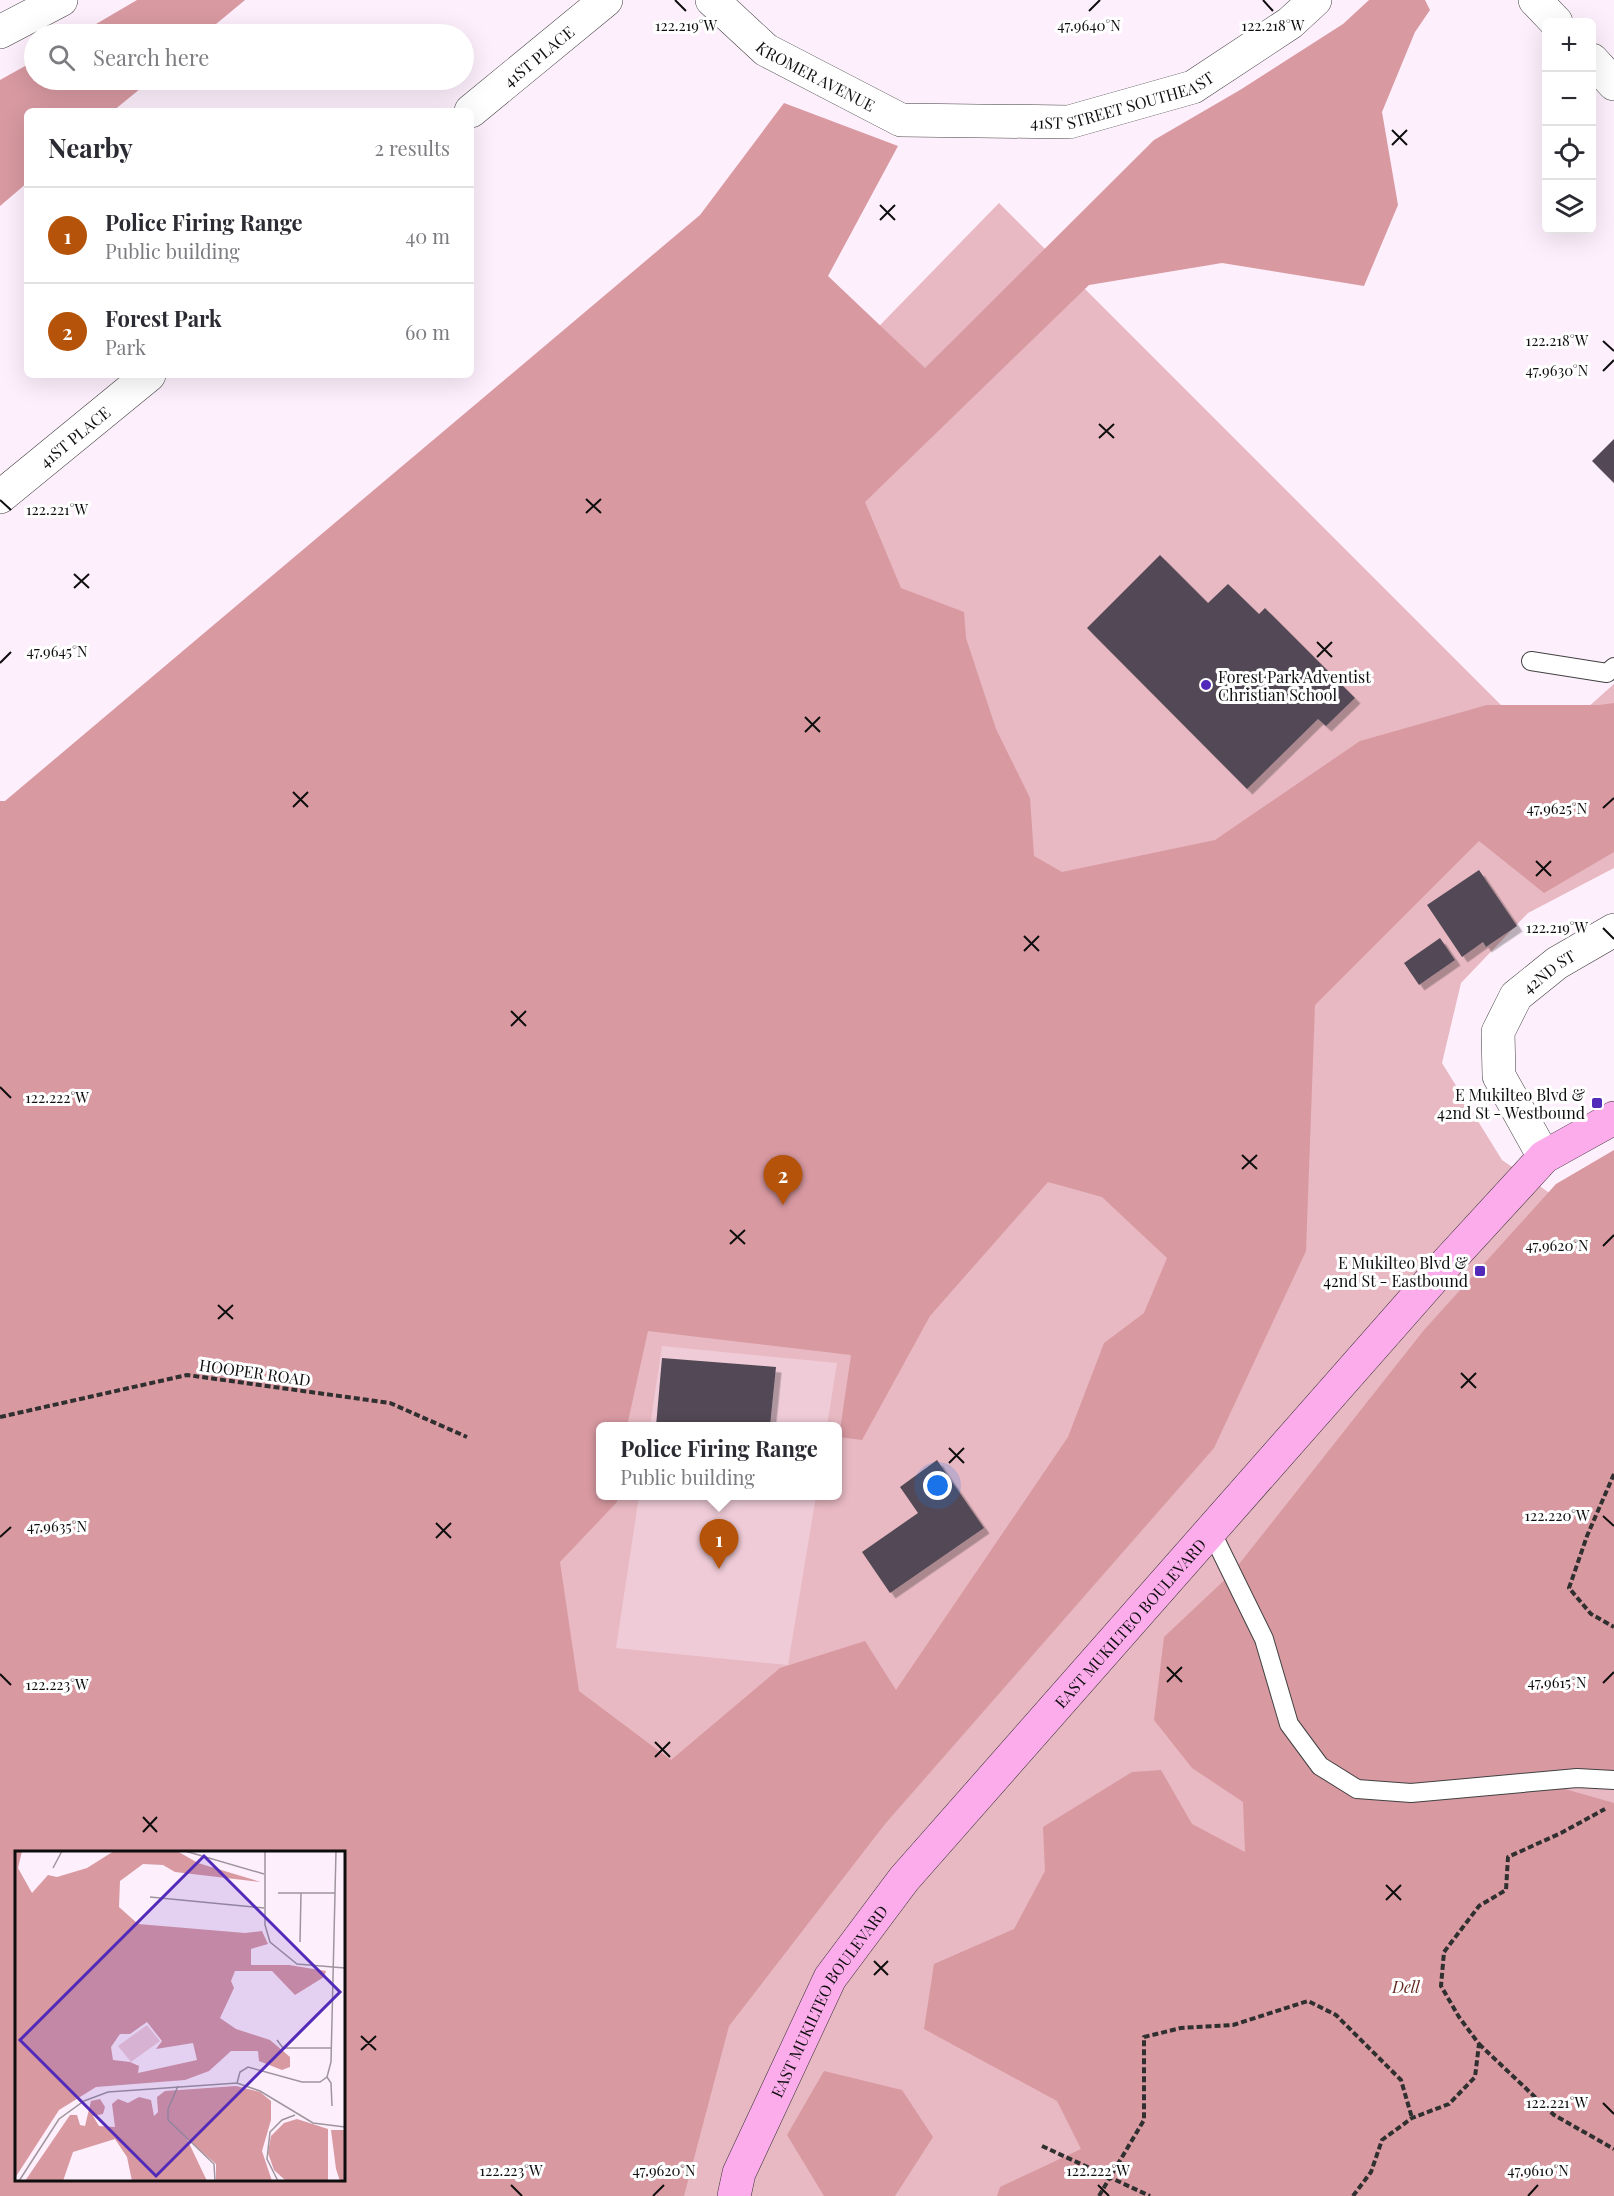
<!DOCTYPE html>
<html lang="en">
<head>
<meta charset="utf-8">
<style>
  body { margin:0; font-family:"Playfair Display",serif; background:#f2f2f3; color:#2b2b33 }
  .controls { position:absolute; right:18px; top:18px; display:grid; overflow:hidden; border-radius:9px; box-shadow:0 6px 24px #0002 }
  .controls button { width:54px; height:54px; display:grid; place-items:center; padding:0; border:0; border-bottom:2px solid #e1e1e2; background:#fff; color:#2b2b33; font:30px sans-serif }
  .you { position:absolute; left:938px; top:1486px; width:21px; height:21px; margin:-15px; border:4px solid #fff; border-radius:50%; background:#1a73e8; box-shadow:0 0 0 9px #1a73e833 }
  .badge { display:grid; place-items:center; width:39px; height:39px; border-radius:50%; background:#b45309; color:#fff; font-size:20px; font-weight:700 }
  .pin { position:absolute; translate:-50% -50px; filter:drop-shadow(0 2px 3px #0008) }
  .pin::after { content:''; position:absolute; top:32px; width:21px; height:18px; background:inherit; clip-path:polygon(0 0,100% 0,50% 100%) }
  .popup { position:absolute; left:596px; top:1422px; width:246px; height:78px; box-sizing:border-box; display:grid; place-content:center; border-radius:9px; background:#fff; filter:drop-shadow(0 2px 4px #0005); font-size:20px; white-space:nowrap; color:#7c7c81 }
  .popup b { font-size:22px; color:#2b2b33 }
  .popup::after { content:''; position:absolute; left:50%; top:100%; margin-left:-12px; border:12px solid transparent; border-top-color:#fff }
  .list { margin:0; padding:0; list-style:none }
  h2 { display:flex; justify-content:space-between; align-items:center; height:78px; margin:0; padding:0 24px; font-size:26px }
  h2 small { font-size:20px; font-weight:400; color:#7c7c81 }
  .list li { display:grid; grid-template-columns:39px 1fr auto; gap:18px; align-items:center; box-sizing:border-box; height:96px; padding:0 24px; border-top:2px solid #e1e1e2 }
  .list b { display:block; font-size:22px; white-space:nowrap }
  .list p { margin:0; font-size:20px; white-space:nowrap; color:#7c7c81 }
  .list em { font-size:20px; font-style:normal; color:#7c7c81 }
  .icon { flex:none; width:33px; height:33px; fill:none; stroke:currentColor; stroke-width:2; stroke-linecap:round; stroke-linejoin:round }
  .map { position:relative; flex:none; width:1614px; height:2196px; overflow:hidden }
  .search { position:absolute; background:#fff; box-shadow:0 6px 24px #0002; left:24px; top:24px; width:450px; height:66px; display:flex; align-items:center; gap:15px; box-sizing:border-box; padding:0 21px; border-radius:33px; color:#7c7c81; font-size:22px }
  .panel { position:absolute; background:#fff; box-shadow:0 6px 24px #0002; left:24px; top:108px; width:450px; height:270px; border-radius:9px }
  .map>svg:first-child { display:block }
  .green { fill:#e8b9c2; fill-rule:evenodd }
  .forest { fill:#d899a1; fill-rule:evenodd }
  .pitch { fill:#efcbd7 }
  .building { fill:#534a56; filter:url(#shadow) }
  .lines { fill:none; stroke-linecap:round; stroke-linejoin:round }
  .lane-casing { stroke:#414141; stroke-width:20 }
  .street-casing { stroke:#414141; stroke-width:34 }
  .secondary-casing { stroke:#303030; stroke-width:34 }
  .path { stroke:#303030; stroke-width:4; stroke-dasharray:6 3; stroke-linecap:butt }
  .lane { stroke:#fff; stroke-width:18 }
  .street { stroke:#fff; stroke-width:33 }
  .secondary { stroke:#fcaceb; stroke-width:33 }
  .ticks { fill:none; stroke:#0e0e0e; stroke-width:2 }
  .poi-dot { fill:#522aba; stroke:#fff; stroke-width:2 }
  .labels { text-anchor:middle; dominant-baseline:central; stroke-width:6; stroke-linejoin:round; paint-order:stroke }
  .street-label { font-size:16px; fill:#0e0e0e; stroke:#fff }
  .poi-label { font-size:16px; fill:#0e0e0e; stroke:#fff; text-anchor:end }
  .park-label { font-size:16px; font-style:italic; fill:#642820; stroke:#fff }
  .inset-road { fill:none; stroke:#9e959d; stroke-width:1.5 }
  .view { fill:#522aba; fill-opacity:0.15; stroke:#522aba; stroke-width:3 }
  .inset-edge { fill:none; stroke:#0e0e0e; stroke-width:3 }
  .ticks-label { font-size:15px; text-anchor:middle; fill:#0e0e0e; stroke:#fff; stroke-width:6; stroke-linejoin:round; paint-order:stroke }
</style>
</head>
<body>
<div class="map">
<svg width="1614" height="2196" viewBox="0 0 1614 2196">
  <defs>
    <filter id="shadow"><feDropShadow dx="5.5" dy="5.5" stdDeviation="0" flood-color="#0004"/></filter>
  </defs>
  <rect width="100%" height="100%" fill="#feeffc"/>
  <path class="green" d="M999,203L1543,747L1614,684V868L1528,913L1461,983L1442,1063L1502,1160L1580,1214L1614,1196V2196H0V806L776,432ZM600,1426H837V1496H600ZM16,1852H344V2180H16Z"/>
  <g class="forest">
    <polygon points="137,0 245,0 204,34 79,34"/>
    <path d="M1369,0H1425L1430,10L1415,32L1382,112L1398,205L1364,286L1222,263L1089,285L865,502L901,588L964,612L966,638L996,729L1030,798L1034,856L1062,872L1215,840L1360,741L1487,705H1599L1614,703V852L1544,893L1479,841L1315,1005L1306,1251L1214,1448L885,1824L729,2026L684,2196H0V801H5L700,215L784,103L898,146L828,276L925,368L1154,140L1240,90L1343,24ZM1048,1182L1102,1197L1167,1258L1144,1313L1104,1343L1068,1437L896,1690L865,1641L780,1668L671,1760L579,1691L560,1562L617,1502L618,1496H600V1426H627L648,1331L851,1355L839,1437L862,1440L930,1316ZM16,1852H344V2180H16Z"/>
    <polygon points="34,61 34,80 151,80 113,111 27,111 27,183 0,206 0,80"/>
    <polygon points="1614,1150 1614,1781 1565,1789 1614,1803 1614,2196 997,2196 1000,2187 1081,2149 1057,2101 924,2029 934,1964 1014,1929 1045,1871 1043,1827 1132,1772 1161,1770 1192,1824 1245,1852 1243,1802 1192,1768 1154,1720 1164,1637 1232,1573 1424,1330 1556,1184"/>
    <polygon points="824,2071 902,2090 933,2137 895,2196 824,2196 787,2135"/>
  </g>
  <g class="pitch">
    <polygon points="662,1346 837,1363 827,1426 650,1426"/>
    <polygon points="639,1496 816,1496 788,1665 616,1648"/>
  </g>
  <g class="building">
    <polygon points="1614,439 1614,483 1592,461"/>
    <polygon points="1160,555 1208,603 1228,584 1259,614 1265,608 1355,698 1326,726 1318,719 1247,789 1087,628"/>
    <polygon points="1479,870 1517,926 1486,947 1483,942 1462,957 1427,905"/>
    <polygon points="1440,938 1455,960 1419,985 1404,963"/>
    <polygon points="662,1358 776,1367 770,1426 656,1426"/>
    <polygon points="937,1460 984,1528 890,1593 862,1552 918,1513 900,1487"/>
  </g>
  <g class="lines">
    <g class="lane-casing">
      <g id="lane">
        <polyline points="1531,661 1607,673 1614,667"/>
        <polyline points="1211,1531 1264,1639 1289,1724 1320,1766 1357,1789 1411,1793 1577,1778 1614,1780"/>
      </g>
    </g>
    <g class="street-casing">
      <g id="street">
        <path id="s1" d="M712,0L766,50L901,120L1069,122L1193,87L1290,23L1315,0"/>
        <polyline points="1535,0 1556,22"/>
        <polyline points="0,32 61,0"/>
        <polyline points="1592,60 1614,84"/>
        <path id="s2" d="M471,111L606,0"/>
        <path id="s3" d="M0,497L149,375"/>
        <path id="s4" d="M1544,1157L1499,1076L1498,1032L1516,996L1557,963L1614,930"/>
      </g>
    </g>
    <g class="secondary-casing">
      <g id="secondary">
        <path id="s5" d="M734,2196L739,2173L830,1978L904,1879L1443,1267L1544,1157L1614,1118"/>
      </g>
    </g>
    <g class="path">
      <polyline points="0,1417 187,1375 390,1403 467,1437"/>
      <polyline points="1614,1474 1587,1536 1569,1588 1591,1614 1614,1627"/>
      <polyline points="1479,2044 1554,2115 1614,2149"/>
      <polyline points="1042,2146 1150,2196"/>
      <polyline points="1099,2196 1144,2120 1144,2037 1181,2028 1233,2025 1308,2001 1336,2015 1401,2080 1412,2118"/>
      <polyline points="1353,2196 1371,2172 1382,2140 1412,2118 1449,2104 1475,2077 1479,2044 1459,2017 1441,1986 1444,1952 1479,1906 1506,1890 1508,1857 1561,1833 1605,1809"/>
    </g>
    <use href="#lane" class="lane"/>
    <use href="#street" class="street"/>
    <use href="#secondary" class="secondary"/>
  </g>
  <path class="ticks" d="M675,0L686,11M1263,0L1273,11M1089,11L1100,0M1392,130L1407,145M1392,145L1407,130M880,205L895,220M880,220L895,205M1603,341L1614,351M1603,371L1614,360M1099,424L1114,438M1099,438L1114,424M586,499L601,513M0,500L11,510M586,513L601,499M74,574L89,588M74,588L89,574M1317,642L1332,657M1317,657L1332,642M0,663L11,652M805,717L820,732M805,732L820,717M293,792L308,807M293,807L308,792M1603,808L1614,798M1536,861L1551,876M1536,876L1551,861M1603,928L1614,939M1024,936L1039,951M1024,951L1039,936M511,1011L526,1026M511,1026L526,1011M0,1087L11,1098M1242,1155L1257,1169M1242,1169L1257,1155M730,1230L745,1244M730,1244L745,1230M1603,1246L1614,1235M218,1305L233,1319M218,1319L233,1305M1461,1373L1476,1388M1461,1388L1476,1373M949,1448L964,1463M949,1463L964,1448M1603,1516L1614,1526M436,1523L451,1538M0,1537L11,1527M436,1538L451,1523M1167,1667L1182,1682M0,1674L11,1685M1167,1682L1182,1667M1603,1683L1614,1672M655,1742L670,1757M655,1757L670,1742M143,1817L157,1832M143,1832L157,1817M1386,1885L1401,1900M1386,1900L1401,1885M874,1961L888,1975M874,1975L888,1961M361,2036L376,2050M361,2050L376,2036M1603,2103L1614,2114M511,2185L522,2196M1098,2185L1109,2196M653,2196L664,2185M1528,2196L1538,2185"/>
  <g class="poi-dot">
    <circle cx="1206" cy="685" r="6"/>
    <rect x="1591" y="1097" width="12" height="12" rx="3"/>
    <rect x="1474" y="1265" width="12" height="12" rx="3"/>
  </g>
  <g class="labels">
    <g class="street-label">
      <text stroke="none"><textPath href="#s2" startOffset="87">41ST PLACE</textPath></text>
      <text stroke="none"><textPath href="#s1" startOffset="130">KROMER AVENUE</textPath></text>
      <text stroke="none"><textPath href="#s1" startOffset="450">41ST STREET SOUTHEAST</textPath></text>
      <text stroke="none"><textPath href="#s3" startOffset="96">41ST PLACE</textPath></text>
      <text stroke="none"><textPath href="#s4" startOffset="218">42ND ST</textPath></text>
      <text transform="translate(255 1372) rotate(8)">HOOPER ROAD</text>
      <text stroke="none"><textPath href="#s5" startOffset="704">EAST MUKILTEO BOULEVARD</textPath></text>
      <text stroke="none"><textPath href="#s5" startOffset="218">EAST MUKILTEO BOULEVARD</textPath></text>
    </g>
    <g class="poi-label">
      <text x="1218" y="676" text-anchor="start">Forest Park Adventist<tspan x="1218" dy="18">Christian School</tspan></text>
      <text x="1585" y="1094">E Mukilteo Blvd &amp;<tspan x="1585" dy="18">42nd St - Westbound</tspan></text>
      <text x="1468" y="1262">E Mukilteo Blvd &amp;<tspan x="1468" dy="18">42nd St - Eastbound</tspan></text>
    </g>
    <g class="park-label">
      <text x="1406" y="1986">Dell</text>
    </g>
  </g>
  <g transform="translate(15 1851)">
    <rect width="330" height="330" fill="#feeffc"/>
    <path d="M0,0H7L3,17L17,42L33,24L42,26L72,17L99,0H162L183,12L246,31L160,21L148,14L128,13L105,30L104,56L123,73L230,82L247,80L253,93L236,98V114H274L311,120L309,126L280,144L257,120H220L216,130L219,137L205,167L221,178L255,189L275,206V216L267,219L244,210L243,200H216L194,220L170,229L81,236L44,259L0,327ZM132,171L147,190L141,198L178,192L182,209L123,222L124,215L115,211L98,209L96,196L105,183H115ZM221,235L245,241L256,250V269L247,300L257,330H201V313L172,288L192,330H117L112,306L100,288L58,301L48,330H10L55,264H62L65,274L70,275L76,250L85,248L90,256L88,263L78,265L84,275L100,276L97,253L103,248L113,252L124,246L136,249L139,265L143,261L142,246L150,240ZM282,268L313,278V330H271L259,319L253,302L256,285L269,272ZM316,279H330V330H325L321,318Z" fill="#d899a1" fill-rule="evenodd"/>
    <path d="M132,174L145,190L116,211L103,195Z" fill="#efcbd7"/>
    <path class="inset-road" d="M170,0L249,23M250,0V74L255,91L282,113L330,117M38,17L47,0M263,42H320M135,46L249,57M285,91L286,42M262,189L268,197H316M312,226L316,211L321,0M312,226L316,232L317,255M222,232L225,221L233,216L287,231H305L312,226M163,235L153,258V269L199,313L200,330M4,330L44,268L69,250L93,241L222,232L245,240L298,272L330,276M263,330L252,308L255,281L267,269L280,264"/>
    <path class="view" d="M189,5L325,141L141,325L5,189Z"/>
    <rect width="330" height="330" class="inset-edge"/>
  </g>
  <g class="ticks-label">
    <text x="686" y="31">122.219°W</text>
    <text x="1273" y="31">122.218°W</text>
    <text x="1089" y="31">47.9640°N</text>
    <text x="1557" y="346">122.218°W</text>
    <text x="1557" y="376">47.9630°N</text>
    <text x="57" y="515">122.221°W</text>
    <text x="57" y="657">47.9645°N</text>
    <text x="1557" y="814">47.9625°N</text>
    <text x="1557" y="933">122.219°W</text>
    <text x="57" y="1103">122.222°W</text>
    <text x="1557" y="1251">47.9620°N</text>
    <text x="1557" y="1521">122.220°W</text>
    <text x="57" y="1532">47.9635°N</text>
    <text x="1557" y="1688">47.9615°N</text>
    <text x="57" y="1690">122.223°W</text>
    <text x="1557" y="2108">122.221°W</text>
    <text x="511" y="2176">122.223°W</text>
    <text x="664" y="2176">47.9620°N</text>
    <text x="1098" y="2176">122.222°W</text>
    <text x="1538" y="2176">47.9610°N</text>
  </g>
</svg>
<div class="controls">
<button>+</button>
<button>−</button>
<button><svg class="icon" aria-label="locate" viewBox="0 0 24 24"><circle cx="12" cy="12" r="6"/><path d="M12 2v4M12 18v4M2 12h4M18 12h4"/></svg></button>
<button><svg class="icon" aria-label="layers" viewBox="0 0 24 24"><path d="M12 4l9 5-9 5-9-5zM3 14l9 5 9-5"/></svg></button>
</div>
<div class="you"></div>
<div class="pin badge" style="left:719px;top:1569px">1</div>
<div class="popup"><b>Police Firing Range</b>Public building</div>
<div class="pin badge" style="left:783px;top:1205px">2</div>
<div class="search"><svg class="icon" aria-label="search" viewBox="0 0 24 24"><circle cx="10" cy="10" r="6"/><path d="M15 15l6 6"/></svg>Search here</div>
<section class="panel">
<h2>Nearby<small>2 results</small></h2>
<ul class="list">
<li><span class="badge">1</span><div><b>Police Firing Range</b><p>Public building</p></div><em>40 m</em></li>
<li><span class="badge">2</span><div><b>Forest Park</b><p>Park</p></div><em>60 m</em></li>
</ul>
</section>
</div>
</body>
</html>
